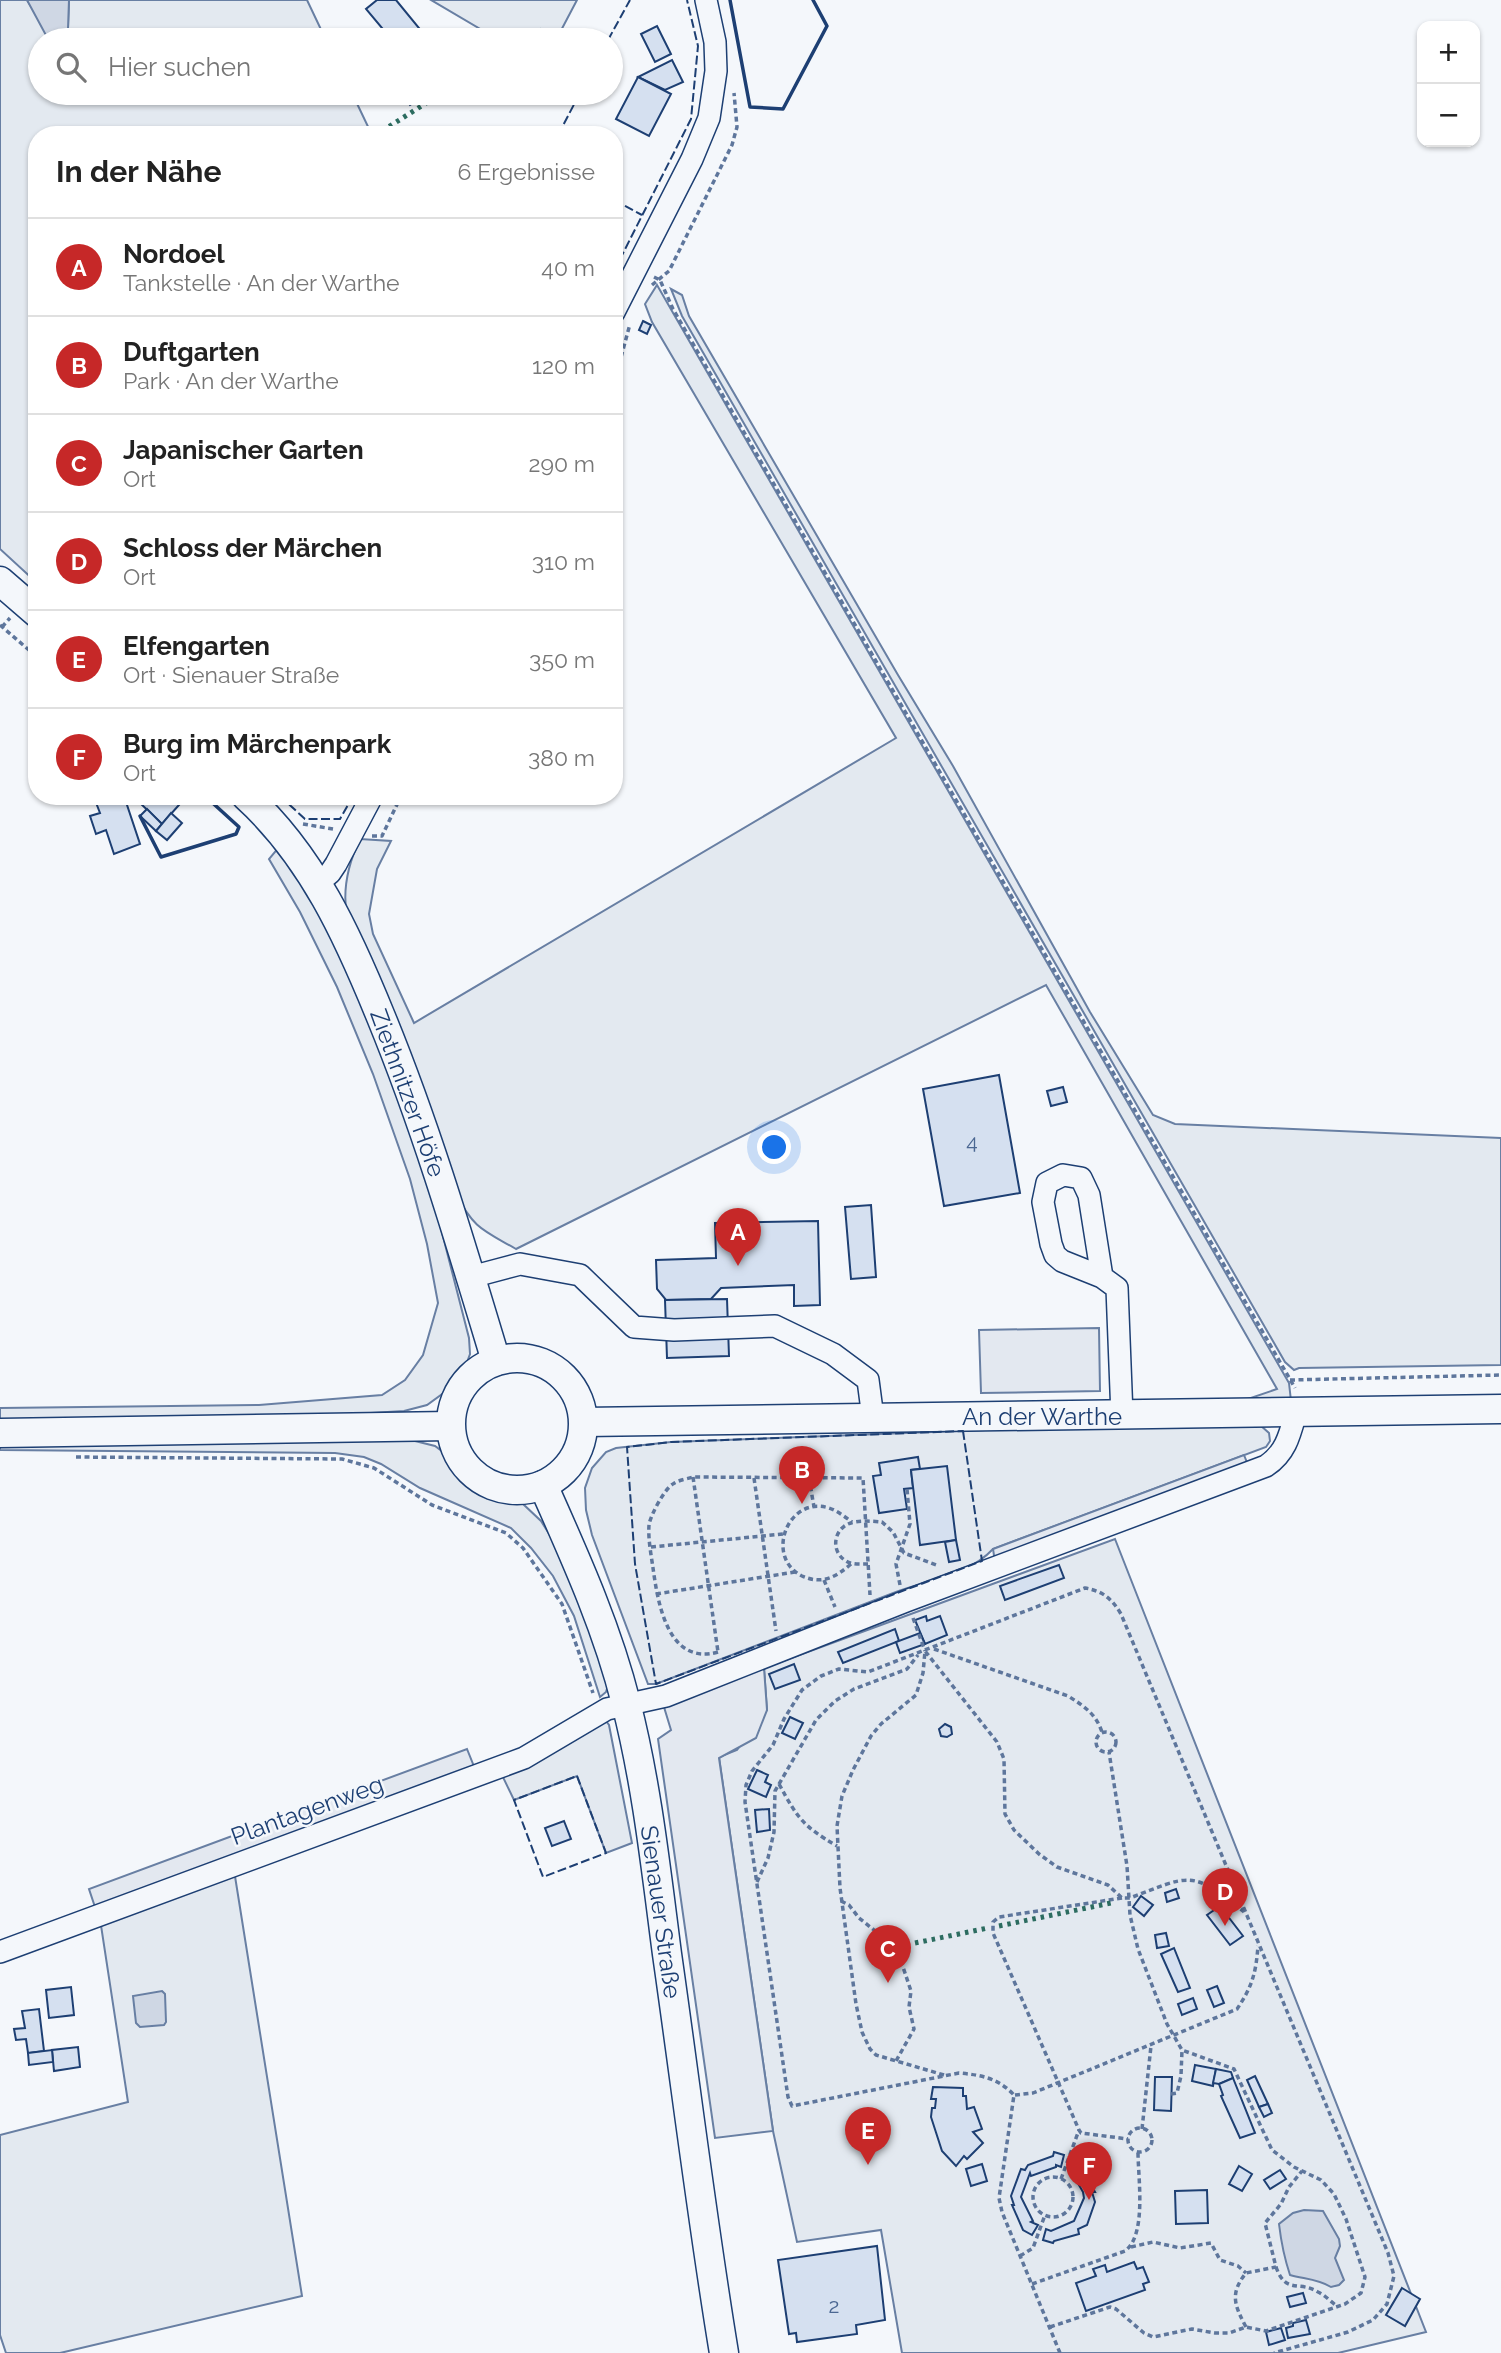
<!DOCTYPE html>
<html lang="de">
<head>
<meta charset="utf-8">
<style>
  body { margin:0; font-family:Raleway,sans-serif; background:#f2f2f2; color:#222 }
  .controls { position:absolute; right:21px; top:21px; display:grid; overflow:hidden; border-radius:14px; box-shadow:0 2px 5px #0004 }
  .controls button { width:63px; height:63px; display:grid; place-items:center; padding:0; border:0; border-bottom:2px solid #e0e0e0; background:#fff; color:#222; font:35px sans-serif }
  .you { position:absolute; left:775px; top:1148px; width:24px; height:24px; margin:-18px; border:5px solid #fff; border-radius:50%; background:#1a73e8; box-shadow:0 0 0 10px #1a73e833 }
  .badge { display:grid; place-items:center; width:46px; height:46px; border-radius:50%; background:#c62828; color:#fff; font-size:23px; font-weight:700 }
  .pin { position:absolute; translate:-50% -58px; filter:drop-shadow(0 2px 4px #0008) }
  .pin::after { content:''; position:absolute; top:37px; width:24px; height:21px; background:inherit; clip-path:polygon(0 0,100% 0,50% 100%) }
  .list { margin:0; padding:0; list-style:none }
  h2 { display:flex; justify-content:space-between; align-items:center; height:91px; margin:0; padding:0 28px; font-size:30px }
  h2 small { font-size:23px; font-weight:400; color:#767676 }
  .list li { display:grid; grid-template-columns:46px 1fr auto; gap:21px; align-items:center; box-sizing:border-box; height:98px; padding:0 28px; border-top:2px solid #e0e0e0 }
  .list b { display:block; font-size:26px; white-space:nowrap }
  .list p { margin:0; font-size:23px; white-space:nowrap; color:#767676 }
  .list em { font-size:23px; font-style:normal; color:#767676 }
  .icon { flex:none; width:38px; height:38px; fill:none; stroke:currentColor; stroke-width:2; stroke-linecap:round; stroke-linejoin:round }
  .map { position:relative; flex:none; width:1501px; height:2353px; overflow:hidden }
  .search { position:absolute; background:#fff; box-shadow:0 2px 5px #0004; left:28px; top:28px; width:595px; height:77px; display:flex; align-items:center; gap:18px; box-sizing:border-box; padding:0 24px; border-radius:38px; color:#767676; font-size:26px }
  .panel { position:absolute; background:#fff; box-shadow:0 2px 5px #0004; left:28px; top:126px; width:595px; height:679px; border-radius:28px }
  .map>svg:first-child { display:block }
  .green { fill:#e3e9f0; stroke:#687fa3; stroke-width:2 }
  .parking { fill:#e3e8f0; stroke:#687fa3; stroke-width:2 }
  .water { fill:#cfd7e4; stroke:#687fa3; stroke-width:2 }
  .building { fill:#d5e0f0; stroke:#1d3f73; stroke-width:2 }
  .lines { fill:none; stroke-linecap:round; stroke-linejoin:round }
  .minor-casing { stroke:#1d3f73; stroke-width:24 }
  .major-casing { stroke:#1d3f73; stroke-width:31 }
  .path { stroke:#5e769c; stroke-width:3.5; stroke-dasharray:5 3.5; stroke-linecap:butt }
  .minor { stroke:#f4f7fb; stroke-width:21 }
  .major { stroke:#f4f7fb; stroke-width:28 }
  .hedge { stroke:#2c6c60; stroke-width:5; stroke-dasharray:3.5 5; stroke-linecap:butt }
  .fence { stroke:#1d3f73; stroke-width:2; stroke-dasharray:9 3.5; stroke-linecap:butt }
  .wall { stroke:#1d3f73; stroke-width:3.5 }
  .labels { text-anchor:middle; dominant-baseline:central; stroke-width:5; stroke-linejoin:round; paint-order:stroke }
  .number-label { font-size:21px; fill:#4b6792 }
  .street-label { font-size:24px; fill:#1d3f73; stroke:#f4f7fb }
</style>
</head>
<body>
<div class="map">
<svg width="1501" height="2353" viewBox="0 0 1501 2353">
  <rect width="100%" height="100%" fill="#f4f7fb"/>
  <g class="green">
    <polygon points="0,0 27,0 35,13 68,28 69,0 307,0 326,40 40,40 40,93 352,93 372,135 37,135 37,583 0,549"/>
    <polygon points="431,0 577,0 556,40 499,40"/>
    <path d="M657,285L1289,1383L1291,1401L1239,1402L1277,1389L1046,985L516,1249C483,1230 474,1229 456,1194L347,916C342,889 348,864 360,839L391,841L377,869L369,914L373,934L414,1023L896,738L652,322L645,304Z"/>
    <polygon points="671,289 682,295 689,316 898,675 953,766 1090,1012 1153,1115 1175,1124 1501,1138 1501,1365 1299,1368 1294,1370 1285,1362 682,316"/>
    <polygon points="279,847 291,863 357,984 427,1174 469,1338 470,1354 466,1365 449,1389 427,1405 404,1411 305,1417 0,1423 0,1408 259,1405 382,1395 405,1380 423,1355 438,1303 427,1244 410,1179 373,1074 337,987 300,912 269,859"/>
    <path d="M1260,1425L1269,1433L1270,1441L1266,1447L993,1549C969,1575 929,1580 896,1592C816,1623 736,1653 656,1684H648L592,1535L586,1510L585,1488L592,1468L606,1452L616,1448L671,1442L1090,1426Z"/>
    <polygon points="355,1438 415,1441 435,1446 443,1452 449,1466 478,1491 523,1504 541,1521 558,1548 609,1682 606,1692 600,1697 574,1616 553,1576 531,1548 511,1528 420,1488 381,1464 364,1457 335,1453 0,1450 0,1443"/>
    <polygon points="1115,1539 1426,2332 1338,2353 902,2353 881,2230 797,2242 773,2131 719,1757 737,1750 767,1710 764,1668"/>
    <polygon points="606,1721 609,1725 632,1843 606,1853 577,1776 514,1800 501,1773"/>
    <polygon points="234,1870 302,2296 60,2353 6,2353 0,2335 0,2135 128,2102 100,1919"/>
  </g>
  <g class="parking">
    <polygon points="1099,1328 1100,1391 981,1393 979,1330"/>
    <polygon points="1244,1455 1248,1465 995,1562 993,1549"/>
    <polygon points="764,1668 767,1710 756,1738 719,1758 773,2131 715,2138 658,1739 671,1730 664,1707"/>
    <polygon points="467,1749 475,1769 96,1910 89,1889"/>
  </g>
  <g class="water">
    <polygon points="27,0 69,0 68,29 48,39"/>
    <polygon points="162,1991 165,1994 166,2022 164,2025 140,2027 136,2023 133,1996"/>
    <path d="M1304,2210L1323,2211L1339,2239L1340,2246L1335,2258L1344,2280L1339,2285L1331,2287C1318,2279 1304,2279 1290,2275C1285,2260 1281,2241 1279,2224L1293,2213Z"/>
  </g>
  <g class="building">
    <polygon points="377,0 396,0 428,39 392,40 366,9"/>
    <polygon points="657,26 671,54 655,62 641,34"/>
    <polygon points="672,60 683,82 665,90 638,77"/>
    <polygon points="638,77 671,94 649,136 616,119"/>
    <polygon points="402,93 429,93 410,105"/>
    <polygon points="643,321 651,325 647,334 639,330"/>
    <polygon points="105,796 124,796 140,844 114,854 106,830 96,834 90,816 100,813 95,800"/>
    <polygon points="145,796 187,796 162,824 139,802"/>
    <polygon points="147,809 162,824 156,831 140,816"/>
    <polygon points="171,813 182,823 167,840 156,831"/>
    <polygon points="999,1075 1020,1193 944,1206 923,1089"/>
    <polygon points="1063,1087 1067,1102 1051,1106 1047,1091"/>
    <polygon points="871,1205 876,1277 851,1279 845,1207"/>
    <polygon points="818,1221 820,1305 794,1306 794,1285 721,1288 711,1299 666,1300 657,1289 656,1260 716,1258 715,1223"/>
    <polygon points="727,1299 729,1356 667,1358 665,1300"/>
    <polygon points="918,1457 920,1469 911,1470 913,1488 904,1489 907,1509 879,1513 873,1476 881,1475 879,1463"/>
    <polygon points="947,1466 956,1540 920,1545 911,1470"/>
    <polygon points="956,1540 960,1560 949,1562 945,1542"/>
    <polygon points="1059,1565 1064,1578 1005,1600 1000,1586"/>
    <polygon points="926,1616 927,1621 940,1616 947,1635 925,1644 915,1620"/>
    <polygon points="895,1629 899,1641 843,1663 838,1652"/>
    <polygon points="920,1633 925,1644 900,1653 896,1642"/>
    <polygon points="794,1664 800,1680 775,1689 769,1674"/>
    <polygon points="790,1717 803,1723 795,1739 782,1733"/>
    <polygon points="945,1724 951,1727 952,1734 947,1737 941,1736 939,1729"/>
    <polygon points="757,1770 768,1775 765,1782 771,1785 766,1797 748,1789"/>
    <polygon points="769,1809 770,1830 757,1832 755,1810"/>
    <polygon points="564,1821 571,1839 552,1846 545,1828"/>
    <polygon points="1176,1889 1179,1898 1167,1902 1165,1893"/>
    <polygon points="1141,1896 1153,1905 1144,1916 1133,1907"/>
    <polygon points="1220,1906 1243,1936 1230,1945 1207,1915"/>
    <polygon points="1166,1933 1169,1946 1157,1948 1155,1935"/>
    <polygon points="1174,1948 1190,1988 1178,1992 1161,1954"/>
    <polygon points="1217,1986 1224,2003 1214,2007 1207,1990"/>
    <polygon points="71,1987 74,2015 49,2018 46,1990"/>
    <polygon points="1193,1998 1197,2009 1182,2015 1178,2004"/>
    <polygon points="39,2009 44,2051 28,2053 26,2039 16,2040 14,2029 25,2028 22,2011"/>
    <polygon points="78,2047 80,2067 54,2071 52,2050"/>
    <polygon points="52,2050 53,2062 29,2065 28,2053"/>
    <polygon points="1195,2065 1216,2069 1213,2086 1192,2081"/>
    <polygon points="1216,2069 1231,2072 1233,2078 1219,2084 1213,2083"/>
    <polygon points="1255,2076 1268,2104 1259,2107 1247,2080"/>
    <polygon points="1155,2077 1172,2077 1171,2111 1154,2110"/>
    <polygon points="1233,2078 1255,2133 1240,2138 1221,2096 1223,2095 1219,2084"/>
    <polygon points="933,2087 963,2088 963,2096 966,2096 967,2109 974,2107 982,2129 973,2132 983,2143 967,2159 964,2156 956,2166 942,2151 931,2117 932,2108 935,2108 936,2099 931,2099"/>
    <polygon points="1268,2104 1272,2113 1264,2117 1259,2107"/>
    <polygon points="1054,2152 1064,2155 1061,2167 1056,2165 1056,2167 1031,2176 1030,2173 1021,2197 1033,2221 1031,2222 1038,2225 1032,2235 1023,2230 1012,2205 1014,2205 1011,2196 1021,2169 1025,2170 1028,2165 1053,2156"/>
    <polygon points="1073,2160 1084,2165 1082,2169 1095,2192 1092,2192 1095,2202 1087,2225 1078,2229 1079,2234 1054,2241 1053,2243 1043,2240 1046,2229 1051,2231 1074,2221 1084,2198 1083,2192 1072,2173 1074,2172 1069,2170"/>
    <polygon points="982,2164 987,2181 971,2186 966,2169"/>
    <polygon points="1239,2166 1252,2174 1242,2191 1229,2184"/>
    <polygon points="1280,2170 1286,2179 1270,2189 1264,2180"/>
    <polygon points="1207,2190 1208,2223 1176,2224 1175,2191"/>
    <polygon points="877,2246 885,2320 856,2325 857,2334 797,2342 796,2333 789,2334 778,2260"/>
    <polygon points="1134,2262 1137,2269 1143,2267 1149,2282 1143,2284 1145,2290 1086,2311 1076,2283 1096,2276 1093,2269 1105,2265 1107,2272"/>
    <polygon points="1402,2288 1420,2299 1405,2326 1386,2315"/>
    <polygon points="1303,2293 1306,2303 1290,2307 1287,2297"/>
    <polygon points="1306,2320 1310,2334 1288,2338 1286,2328 1293,2326 1293,2323"/>
    <polygon points="1281,2328 1285,2340 1269,2345 1266,2332"/>
  </g>
  <g class="lines">
    <g class="minor-casing">
      <g id="minor">
        <polyline points="614,312 692,159 709,118 716,71 715,42 706,0"/>
        <polyline points="318,883 330,873 336,864 372,796"/>
        <polyline points="471,1277 520,1264 580,1275 634,1327 674,1330 775,1326 833,1354 868,1380 873,1418"/>
        <polyline points="1102,1277 1062,1261 1055,1255 1051,1244 1043,1202 1047,1183 1063,1175 1081,1178 1089,1195 1102,1277 1117,1288 1122,1416"/>
        <path d="M0,1952L524,1758L607,1709L666,1696L906,1601L1266,1466C1286,1453 1290,1434 1296,1412"/>
      </g>
    </g>
    <g class="major-casing">
      <g id="major">
        <polyline points="0,581 37,613"/>
        <path d="M246,796C312,856 348,936 381,1017C427,1129 461,1245 496,1361"/>
        <circle cx="517" cy="1424" r="66"/>
        <polyline points="584,1422 1501,1409"/>
        <polyline points="0,1433 450,1426"/>
        <path d="M543,1485C575,1557 607,1627 626,1703C647,1785 656,1870 667,1954C686,2087 702,2220 724,2353"/>
      </g>
    </g>
    <g class="path">
      <polyline points="654,277 660,280 673,309 1295,1388"/>
      <polyline points="652,285 669,271 732,145 737,127 734,93"/>
      <polyline points="614,372 620,361 630,324"/>
      <polyline points="0,625 37,657"/>
      <polyline points="2,627 10,618"/>
      <polyline points="303,824 333,829"/>
      <polyline points="372,836 382,836 401,796"/>
      <polyline points="1290,1380 1501,1375"/>
      <polyline points="76,1457 342,1459 374,1468 432,1505 506,1533 523,1548 562,1604 593,1693"/>
      <polyline points="693,1477 718,1652"/>
      <polyline points="754,1478 776,1631"/>
      <polyline points="809,1478 814,1507"/>
      <polyline points="651,1547 783,1534"/>
      <path d="M851,1564C836,1577 822,1585 802,1576C764,1557 788,1495 829,1508C838,1511 845,1517 852,1522"/>
      <path d="M868,1564C861,1564 852,1565 846,1561C831,1552 833,1531 848,1524C857,1520 872,1521 882,1522L893,1532L904,1553L939,1566"/>
      <polyline points="824,1580 835,1607"/>
      <polyline points="900,1585 896,1564 910,1524 907,1489"/>
      <polyline points="656,1594 795,1572"/>
      <polyline points="913,1618 925,1651"/>
      <path d="M934,1649L1068,1696C1084,1706 1096,1714 1102,1732"/>
      <path d="M718,1652C668,1666 658,1604 653,1568C651,1554 648,1539 649,1525C650,1516 665,1488 673,1484C678,1480 687,1479 693,1477L863,1478L870,1595"/>
      <circle cx="1106" cy="1742" r="10"/>
      <path d="M779,1784C798,1819 803,1826 837,1846"/>
      <polyline points="757,1882 768,1858 774,1832 775,1791 816,1720 835,1701 854,1689 907,1669 918,1655"/>
      <polyline points="1122,1898 999,1917 993,1922 993,1933 1079,2130 1081,2133 1128,2139"/>
      <polyline points="841,1901 849,1905 859,1918 874,1930 903,1967 911,1991 909,2007 914,2029 896,2061"/>
      <path d="M944,2075L876,2055L870,2049L862,2032L856,2004L840,1888L837,1826L842,1796L853,1770L871,1736L881,1724L916,1695L923,1673L925,1651L997,1742L1004,1759L1005,1814L1014,1830L1039,1854L1057,1867L1108,1885L1122,1898H1130C1190,1875 1192,1869 1244,1912"/>
      <polyline points="1171,2094 1177,2093 1181,2076 1182,2050"/>
      <path d="M1015,2095L1033,2093L1237,2009C1252,1987 1256,1973 1258,1946"/>
      <circle cx="1140" cy="2140" r="12"/>
      <polyline points="1142,2129 1151,2046"/>
      <circle cx="1053" cy="2197" r="20"/>
      <polyline points="1061,2179 1079,2130"/>
      <polyline points="1131,2247 1153,2242 1180,2248 1211,2243 1220,2260 1238,2266 1246,2273"/>
      <polyline points="1020,2256 1033,2248 1045,2215"/>
      <path d="M1276,2267C1286,2295 1299,2280 1318,2292C1325,2295 1331,2302 1337,2306"/>
      <path d="M1032,2284L1125,2251C1147,2235 1138,2178 1138,2152"/>
      <polyline points="1050,2327 1110,2307 1116,2309 1144,2333 1153,2337 1192,2329 1215,2333 1229,2333 1246,2327 1266,2331 1345,2304 1361,2293 1365,2277 1346,2219 1334,2194 1321,2180 1294,2167 1272,2150 1234,2069 1182,2050 1167,2024 1138,1949 1130,1915 1127,1866 1109,1752"/>
      <path d="M1246,2327C1235,2306 1229,2294 1246,2273L1276,2267L1265,2223L1281,2204L1289,2187L1302,2171"/>
      <path d="M1060,2353L1002,2212L999,2198L1014,2095C998,2078 981,2075 959,2073L792,2106L788,2097L745,1802L746,1785L752,1771L773,1745L784,1719L802,1690L821,1676L839,1669L868,1672L1085,1588C1103,1591 1112,1599 1121,1614L1388,2253L1394,2276L1387,2304L1373,2320L1348,2332L1274,2353"/>
    </g>
    <use href="#minor" class="minor"/>
    <use href="#major" class="major"/>
    <g class="hedge">
      <polyline points="525,40 542,30"/>
      <polyline points="382,131 442,93"/>
      <polyline points="999,1926 1111,1903"/>
      <polyline points="915,1943 988,1928"/>
    </g>
    <g class="fence">
      <polyline points="608,40 630,0"/>
      <polyline points="558,135 580,93"/>
      <polyline points="614,200 642,215"/>
      <polyline points="614,271 691,119 698,46 687,0"/>
      <polyline points="280,796 305,819 340,819 353,796"/>
      <polygon points="963,1431 982,1561 656,1684 635,1564 627,1447 671,1442"/>
      <polygon points="577,1776 606,1853 543,1877 514,1800"/>
    </g>
    <g class="wall">
      <polyline points="730,0 750,107 783,109 827,26 813,0"/>
      <polyline points="140,816 161,857 236,834 239,827 205,796"/>
    </g>
  </g>
  <g class="labels">
    <g class="number-label">
      <text x="972" y="1141">4</text>
      <text x="834" y="2305">2</text>
    </g>
    <g class="street-label">
      <text transform="translate(408 1093) rotate(70)">Ziethnitzer Höfe</text>
      <text x="1042" y="1416">An der Warthe</text>
      <text transform="translate(307 1810) rotate(-20)">Plantagenweg</text>
      <text transform="translate(661 1912) rotate(82)">Sienauer Straße</text>
    </g>
  </g>
</svg>
<div class="controls">
<button>+</button>
<button>−</button>
</div>
<div class="you"></div>
<div class="pin badge" style="left:738px;top:1266px">A</div>
<div class="pin badge" style="left:802px;top:1504px">B</div>
<div class="pin badge" style="left:888px;top:1983px">C</div>
<div class="pin badge" style="left:1225px;top:1926px">D</div>
<div class="pin badge" style="left:868px;top:2165px">E</div>
<div class="pin badge" style="left:1089px;top:2200px">F</div>
<div class="search"><svg class="icon" aria-label="search" viewBox="0 0 24 24"><circle cx="10" cy="10" r="6"/><path d="M15 15l6 6"/></svg>Hier suchen</div>
<section class="panel">
<h2>In der Nähe<small>6 Ergebnisse</small></h2>
<ul class="list">
<li><span class="badge">A</span><div><b>Nordoel</b><p>Tankstelle · An der Warthe</p></div><em>40 m</em></li>
<li><span class="badge">B</span><div><b>Duftgarten</b><p>Park · An der Warthe</p></div><em>120 m</em></li>
<li><span class="badge">C</span><div><b>Japanischer Garten</b><p>Ort</p></div><em>290 m</em></li>
<li><span class="badge">D</span><div><b>Schloss der Märchen</b><p>Ort</p></div><em>310 m</em></li>
<li><span class="badge">E</span><div><b>Elfengarten</b><p>Ort · Sienauer Straße</p></div><em>350 m</em></li>
<li><span class="badge">F</span><div><b>Burg im Märchenpark</b><p>Ort</p></div><em>380 m</em></li>
</ul>
</section>
</div>
</body>
</html>
